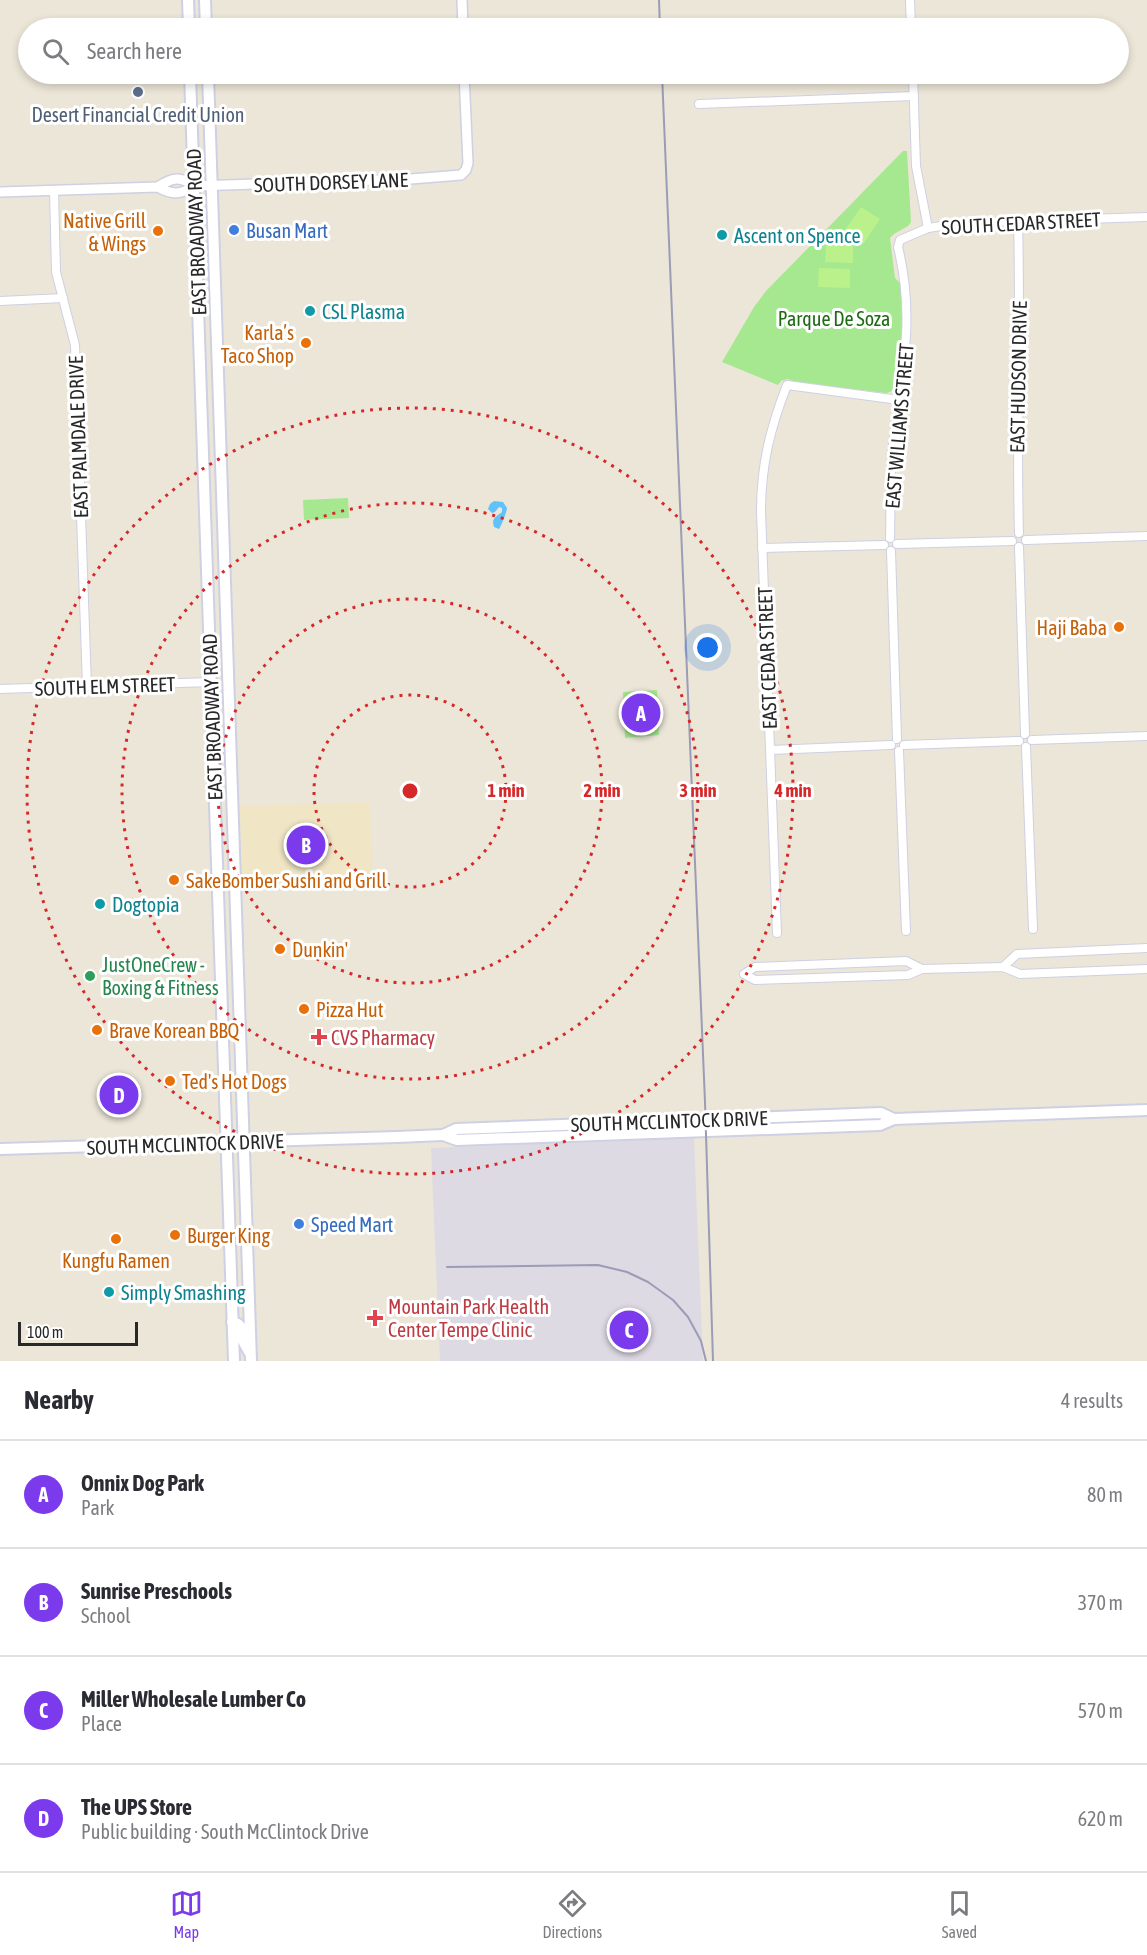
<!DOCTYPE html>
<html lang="en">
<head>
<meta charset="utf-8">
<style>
  body { margin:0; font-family:"Asap Condensed",sans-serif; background:#f2f2f3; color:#2b2b33 }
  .scale { position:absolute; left:18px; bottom:15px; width:120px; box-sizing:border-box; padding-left:6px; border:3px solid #282828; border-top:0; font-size:16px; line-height:21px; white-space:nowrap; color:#282828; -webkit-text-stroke:4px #fff; paint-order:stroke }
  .you { position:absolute; left:708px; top:648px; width:21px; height:21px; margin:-15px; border:4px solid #fff; border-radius:50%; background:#1a73e8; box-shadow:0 0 0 9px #1a73e833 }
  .badge { display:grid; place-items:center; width:39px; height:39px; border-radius:50%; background:#7c3aed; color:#fff; font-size:20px; font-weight:700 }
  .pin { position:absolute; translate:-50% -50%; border:3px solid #fff; box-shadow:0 2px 6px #0006 }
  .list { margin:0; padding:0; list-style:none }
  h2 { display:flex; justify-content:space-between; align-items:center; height:78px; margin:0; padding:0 24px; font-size:26px }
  h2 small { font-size:20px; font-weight:400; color:#7c7c81 }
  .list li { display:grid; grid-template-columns:39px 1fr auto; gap:18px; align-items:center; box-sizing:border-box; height:108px; padding:0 24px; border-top:2px solid #e1e1e2 }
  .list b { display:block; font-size:22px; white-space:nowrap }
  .list p { margin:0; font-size:20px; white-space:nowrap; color:#7c7c81 }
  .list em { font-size:20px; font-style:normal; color:#7c7c81 }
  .icon { flex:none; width:33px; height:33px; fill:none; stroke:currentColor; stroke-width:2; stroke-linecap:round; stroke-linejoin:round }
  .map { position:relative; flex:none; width:1147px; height:1361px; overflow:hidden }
  .search { position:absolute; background:#fff; box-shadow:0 3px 9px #0003; left:18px; right:18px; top:18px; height:66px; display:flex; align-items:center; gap:15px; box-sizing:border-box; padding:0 21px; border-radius:33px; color:#7c7c81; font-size:22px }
  .sheet { height:510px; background:#fff }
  nav { display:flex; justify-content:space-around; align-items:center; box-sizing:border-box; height:84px; border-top:2px solid #e1e1e2; background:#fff; font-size:16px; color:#7c7c81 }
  nav a { display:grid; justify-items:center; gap:3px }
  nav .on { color:#7c3aed }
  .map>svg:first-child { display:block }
  .industrial { fill:#dedae4 }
  .education { fill:#f0e6c6 }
  .green { fill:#a5e88f }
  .pitch { fill:#bbf18a }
  .water { fill:#61c2f9 }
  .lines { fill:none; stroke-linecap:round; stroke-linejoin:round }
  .minor-casing { stroke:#ced0e3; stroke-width:10 }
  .tertiary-casing { stroke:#ced0e3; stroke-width:12 }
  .secondary-casing { stroke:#ced0e3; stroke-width:14 }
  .minor { stroke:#fff; stroke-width:8 }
  .tertiary { stroke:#fff; stroke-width:9 }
  .secondary { stroke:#fff; stroke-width:10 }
  .rail { stroke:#9b9cb5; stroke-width:2 }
  .ring { fill:none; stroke:#d62828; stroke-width:3; stroke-dasharray:3 6 }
  .service-dot { fill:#5c6f8a; stroke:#fff; stroke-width:2 }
  .shop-dot { fill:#3f7fe0; stroke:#fff; stroke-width:2 }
  .food-dot { fill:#e8710a; stroke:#fff; stroke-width:2 }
  .culture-dot { fill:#0f9aa8; stroke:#fff; stroke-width:2 }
  .leisure-dot { fill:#2e9e5b; stroke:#fff; stroke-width:2 }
  .health-dot { fill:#e0444e; stroke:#fff; stroke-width:2 }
  .labels { text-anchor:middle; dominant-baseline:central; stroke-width:6; stroke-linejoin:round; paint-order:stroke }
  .service-label { font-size:20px; fill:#4e5e75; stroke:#fff }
  .street-label { font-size:20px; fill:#282828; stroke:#fff }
  .food-label { font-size:20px; fill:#c56008; stroke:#fff; text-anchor:start }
  .shop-label { font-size:20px; fill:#366cbe; stroke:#fff; text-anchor:start }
  .culture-label { font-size:20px; fill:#0d838f; stroke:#fff; text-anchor:start }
  .park-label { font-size:20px; fill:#1d6b13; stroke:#fff }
  .leisure-label { font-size:20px; fill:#27864d; stroke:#fff; text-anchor:start }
  .health-label { font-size:20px; fill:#be3a42; stroke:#fff; text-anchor:start }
  .centre { fill:#d62828; stroke:#fff; stroke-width:3 }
  .ring-label { font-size:18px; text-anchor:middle; font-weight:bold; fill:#d62828; stroke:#fff; stroke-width:6; stroke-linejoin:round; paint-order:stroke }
</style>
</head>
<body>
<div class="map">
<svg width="1147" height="1361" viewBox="0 0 1147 1361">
  <rect width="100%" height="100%" fill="#ece6d8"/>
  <polygon class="industrial" points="694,1138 703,1361 440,1361 431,1148"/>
  <polygon class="education" points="370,802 373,883 242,887 240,806"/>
  <g class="green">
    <path d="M903,151H907L911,222L908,226L894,234L890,238L895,278L900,283C903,303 905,372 894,388C891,392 890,392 886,393L801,383L787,379L781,381L778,385L722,362L754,307L766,291Z"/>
    <polygon points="348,498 349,518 304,520 303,500"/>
    <polygon points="657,690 659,735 625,738 623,692"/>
  </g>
  <g class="pitch">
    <polygon points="861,207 880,219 864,243 845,230"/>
    <polygon points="826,246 853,246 853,263 825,262"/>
    <polygon points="819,268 850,269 850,288 818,287"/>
  </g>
  <path class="water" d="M494,501L503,502L507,508C507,511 501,527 499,529L494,527C491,518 496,517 502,512V508L499,507L495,512L492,513L488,509L490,504Z"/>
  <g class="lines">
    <g class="minor-casing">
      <g id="minor">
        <polyline points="910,0 911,28"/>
        <polyline points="913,74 916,166 928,228"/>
        <polyline points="699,104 914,96"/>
        <polyline points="54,190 56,272 75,345 87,686"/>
        <path d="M1018,222C1021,326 1016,429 1019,533"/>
        <polyline points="0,301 63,298"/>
        <path d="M890,538C891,507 889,477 893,446C901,374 916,321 898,247L900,240L928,228L961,223L1147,217"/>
        <polyline points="1026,540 1147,536"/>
        <polyline points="897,544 1012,541"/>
        <polyline points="1019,547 1025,734"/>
        <polyline points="762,548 884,545"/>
        <polyline points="891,551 897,739"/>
        <polyline points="0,689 211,682"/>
        <polyline points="1032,740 1147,736"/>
        <polyline points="904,745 1019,741"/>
        <polyline points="1026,747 1033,929"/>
        <polyline points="771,750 891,745"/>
        <polyline points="899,751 906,931"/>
        <path d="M777,933L761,512C761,465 770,429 787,385L899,400"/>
        <polyline points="1003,967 1017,954 1147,948"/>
        <polyline points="922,969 906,961 755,967 744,974 755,980 908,975 922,969 1003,967 1020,974 1147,969"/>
      </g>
    </g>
    <g class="tertiary-casing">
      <g id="tertiary">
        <polyline points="462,0 463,28"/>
        <path d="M158,187C172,177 181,176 194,186"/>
        <path d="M0,192L158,187C172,195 181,195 194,186L411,179L461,175L466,170L468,163L464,74"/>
      </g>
    </g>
    <g class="secondary-casing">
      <g id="secondary">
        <polyline points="188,0 189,28"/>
        <polyline points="205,0 206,28"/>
        <polyline points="190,74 234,1361"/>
        <polyline points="208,74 251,1361"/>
        <polyline points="443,1135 457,1140 880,1125 894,1119 1147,1110"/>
        <polyline points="0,1149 397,1137 443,1135 456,1129 881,1113 894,1119"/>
        <polyline points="232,1322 238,1324 241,1327 242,1339 249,1352"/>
      </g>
    </g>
    <use href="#minor" class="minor"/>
    <use href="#tertiary" class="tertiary"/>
    <use href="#secondary" class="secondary"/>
    <g class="rail">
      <polyline points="659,0 660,28"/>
      <polyline points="662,74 705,1102 713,1361"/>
      <polyline points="447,1267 598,1265 627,1272 648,1282 673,1300 688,1317 701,1341 706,1361"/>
    </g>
  </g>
  <g class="ring">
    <circle cx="410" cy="791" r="96"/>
    <circle cx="410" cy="791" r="192"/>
    <circle cx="410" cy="791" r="288"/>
    <circle cx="410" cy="791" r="383"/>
  </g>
  <circle class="service-dot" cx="138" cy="92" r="6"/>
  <g class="shop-dot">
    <circle cx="234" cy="230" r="6"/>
    <circle cx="299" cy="1224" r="6"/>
  </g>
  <g class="food-dot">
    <circle cx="158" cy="231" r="6"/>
    <circle cx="306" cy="343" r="6"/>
    <circle cx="1119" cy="627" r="6"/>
    <circle cx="174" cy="880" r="6"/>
    <circle cx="280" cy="949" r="6"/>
    <circle cx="304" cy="1009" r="6"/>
    <circle cx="97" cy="1030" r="6"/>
    <circle cx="170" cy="1081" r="6"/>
    <circle cx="175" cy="1235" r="6"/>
    <circle cx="116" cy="1239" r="6"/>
  </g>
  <g class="culture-dot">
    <circle cx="722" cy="235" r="6"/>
    <circle cx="310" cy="311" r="6"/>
    <circle cx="100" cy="904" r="6"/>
    <circle cx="109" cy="1292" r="6"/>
  </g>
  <circle class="leisure-dot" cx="90" cy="976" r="6"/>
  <g class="health-dot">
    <path d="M316 1028h6v6h6v6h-6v6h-6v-6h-6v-6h6z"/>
    <path d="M372 1309h6v6h6v6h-6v6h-6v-6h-6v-6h6z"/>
  </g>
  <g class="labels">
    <g class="service-label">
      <text x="138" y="114">Desert Financial Credit Union</text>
    </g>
    <g class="street-label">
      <text transform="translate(331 182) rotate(-2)">SOUTH DORSEY LANE</text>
      <text transform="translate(1021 223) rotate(-3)">SOUTH CEDAR STREET</text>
      <text transform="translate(196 232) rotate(-92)">EAST BROADWAY ROAD</text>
      <text transform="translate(1018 377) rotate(-89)">EAST HUDSON DRIVE</text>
      <text transform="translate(899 426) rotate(-85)">EAST WILLIAMS STREET</text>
      <text transform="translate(78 437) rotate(-92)">EAST PALMDALE DRIVE</text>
      <text transform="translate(767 658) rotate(-92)">EAST CEDAR STREET</text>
      <text transform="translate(105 686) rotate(-2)">SOUTH ELM STREET</text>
      <text transform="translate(212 717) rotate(-92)">EAST BROADWAY ROAD</text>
      <text transform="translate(669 1121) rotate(-2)">SOUTH MCCLINTOCK DRIVE</text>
      <text transform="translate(185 1144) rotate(-2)">SOUTH MCCLINTOCK DRIVE</text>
    </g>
    <g class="food-label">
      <text x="146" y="220" text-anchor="end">Native Grill<tspan x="146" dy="23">&amp; Wings</tspan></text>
      <text x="294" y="332" text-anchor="end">Karla’s<tspan x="294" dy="23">Taco Shop</tspan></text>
      <text x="1107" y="627" text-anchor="end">Haji Baba</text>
      <text x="186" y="880">SakeBomber Sushi and Grill</text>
      <text x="292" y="949">Dunkin'</text>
      <text x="316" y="1009">Pizza Hut</text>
      <text x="109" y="1030">Brave Korean BBQ</text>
      <text x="182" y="1081">Ted's Hot Dogs</text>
      <text x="187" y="1235">Burger King</text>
      <text x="116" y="1260" text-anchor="middle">Kungfu Ramen</text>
    </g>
    <g class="shop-label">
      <text x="246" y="230">Busan Mart</text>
      <text x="311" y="1224">Speed Mart</text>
    </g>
    <g class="culture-label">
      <text x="734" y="235">Ascent on Spence</text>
      <text x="322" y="311">CSL Plasma</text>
      <text x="112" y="904">Dogtopia</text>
      <text x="121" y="1292">Simply Smashing</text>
    </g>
    <g class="park-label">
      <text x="834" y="318">Parque De Soza</text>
    </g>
    <g class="leisure-label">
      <text x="102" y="964">JustOneCrew -<tspan x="102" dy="23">Boxing &amp; Fitness</tspan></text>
    </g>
    <g class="health-label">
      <text x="331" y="1037">CVS Pharmacy</text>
      <text x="388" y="1306">Mountain Park Health<tspan x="388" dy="23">Center Tempe Clinic</tspan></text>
    </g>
  </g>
  <circle cx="410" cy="791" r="9" class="centre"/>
  <g class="ring-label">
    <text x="506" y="797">1 min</text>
    <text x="602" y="797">2 min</text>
    <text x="698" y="797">3 min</text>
    <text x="793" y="797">4 min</text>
  </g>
</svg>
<div class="scale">100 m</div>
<div class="you"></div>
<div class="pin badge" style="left:641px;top:713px">A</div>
<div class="pin badge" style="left:306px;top:845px">B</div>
<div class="pin badge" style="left:629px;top:1330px">C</div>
<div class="pin badge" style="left:119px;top:1095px">D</div>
<div class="search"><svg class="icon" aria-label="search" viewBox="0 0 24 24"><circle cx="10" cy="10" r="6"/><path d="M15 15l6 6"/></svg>Search here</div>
</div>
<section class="sheet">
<h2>Nearby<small>4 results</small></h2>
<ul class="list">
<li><span class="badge">A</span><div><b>Onnix Dog Park</b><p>Park</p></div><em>80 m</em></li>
<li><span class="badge">B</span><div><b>Sunrise Preschools</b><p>School</p></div><em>370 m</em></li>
<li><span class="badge">C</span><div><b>Miller Wholesale Lumber Co</b><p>Place</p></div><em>570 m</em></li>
<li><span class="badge">D</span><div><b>The UPS Store</b><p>Public building · South McClintock Drive</p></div><em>620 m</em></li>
</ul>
</section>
<nav>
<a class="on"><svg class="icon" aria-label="map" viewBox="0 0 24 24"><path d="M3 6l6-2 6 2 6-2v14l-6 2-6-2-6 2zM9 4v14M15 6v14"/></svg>Map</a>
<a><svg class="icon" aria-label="directions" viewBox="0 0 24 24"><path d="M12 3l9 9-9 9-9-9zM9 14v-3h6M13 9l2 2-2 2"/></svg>Directions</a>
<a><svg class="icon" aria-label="saved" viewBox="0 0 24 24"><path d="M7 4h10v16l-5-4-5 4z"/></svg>Saved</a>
</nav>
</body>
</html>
